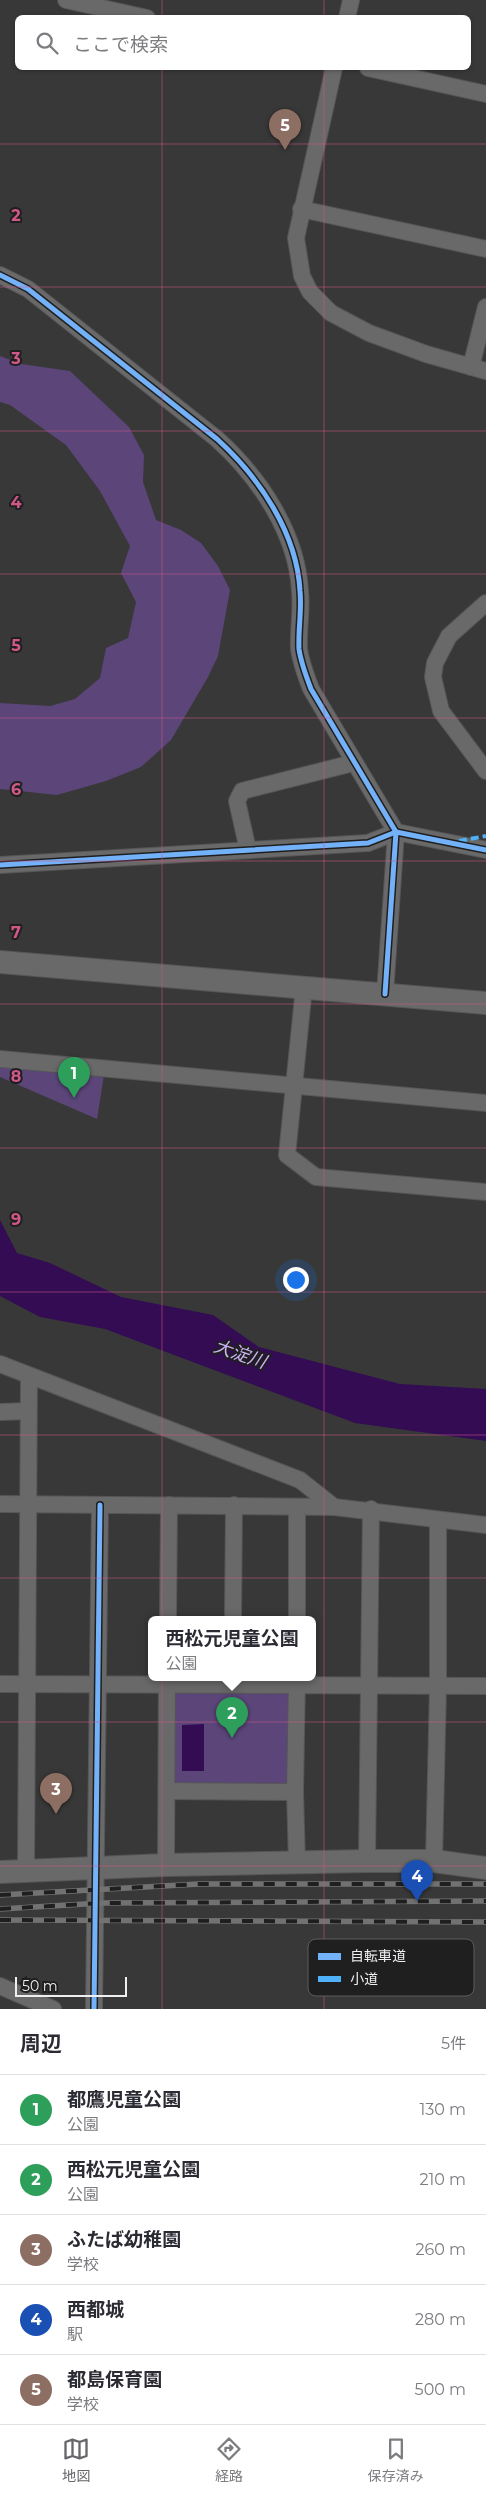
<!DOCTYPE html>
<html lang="ja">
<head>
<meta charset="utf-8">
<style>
  body { margin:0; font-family:Montserrat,"Noto Sans JP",sans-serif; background:#f7f7f7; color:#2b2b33 }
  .scale { position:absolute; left:15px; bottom:12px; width:112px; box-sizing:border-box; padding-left:5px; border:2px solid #efeef0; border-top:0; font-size:14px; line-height:18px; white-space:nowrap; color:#efeef0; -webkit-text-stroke:4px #1f1f20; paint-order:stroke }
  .you { position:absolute; left:295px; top:1279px; width:18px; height:18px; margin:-12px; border:4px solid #fff; border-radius:50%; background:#1a73e8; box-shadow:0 0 0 8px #1a73e833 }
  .badge { display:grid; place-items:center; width:32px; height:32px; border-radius:50%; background:#66666b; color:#fff; font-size:16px; font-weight:700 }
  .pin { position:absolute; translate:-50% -41px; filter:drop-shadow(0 1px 2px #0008) }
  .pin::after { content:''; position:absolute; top:26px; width:18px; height:15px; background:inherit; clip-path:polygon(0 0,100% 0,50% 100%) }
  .popup { position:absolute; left:148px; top:1616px; width:168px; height:65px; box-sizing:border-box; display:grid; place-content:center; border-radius:8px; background:#fff; filter:drop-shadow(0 1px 4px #0005); font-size:16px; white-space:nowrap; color:#7c7c81 }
  .popup b { font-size:19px; color:#2b2b33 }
  .popup::after { content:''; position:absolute; left:50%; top:100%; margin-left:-10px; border:10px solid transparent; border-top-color:#fff }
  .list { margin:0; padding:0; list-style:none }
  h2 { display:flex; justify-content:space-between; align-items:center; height:65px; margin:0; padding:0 20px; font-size:21px }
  h2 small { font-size:16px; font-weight:400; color:#7c7c81 }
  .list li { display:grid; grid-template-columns:32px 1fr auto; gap:15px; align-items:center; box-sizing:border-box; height:70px; padding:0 20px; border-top:1px solid #e1e1e2 }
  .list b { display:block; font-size:19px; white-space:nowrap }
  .list p { margin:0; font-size:16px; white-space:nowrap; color:#7c7c81 }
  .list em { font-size:16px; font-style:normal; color:#7c7c81 }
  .icon { flex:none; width:28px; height:28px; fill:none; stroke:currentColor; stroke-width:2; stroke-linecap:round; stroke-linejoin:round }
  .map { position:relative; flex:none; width:486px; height:2009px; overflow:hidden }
  .search { position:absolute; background:#fff; box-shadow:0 1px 4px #0004; left:15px; right:15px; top:15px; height:55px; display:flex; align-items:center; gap:12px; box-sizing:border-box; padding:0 18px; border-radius:8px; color:#7c7c81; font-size:19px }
  .sheet { height:415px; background:#fff }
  nav { display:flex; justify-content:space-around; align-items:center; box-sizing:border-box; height:70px; border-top:1px solid #e1e1e2; background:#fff; font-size:14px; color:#7c7c81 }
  nav a { display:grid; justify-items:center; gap:2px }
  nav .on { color:#66666b }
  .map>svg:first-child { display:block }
  .green { fill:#5b4579 }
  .water { fill:#330c54 }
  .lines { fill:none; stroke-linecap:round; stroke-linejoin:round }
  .street-casing { stroke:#555556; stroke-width:18 }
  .secondary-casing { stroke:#555556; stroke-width:24 }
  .street { stroke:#69696a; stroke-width:16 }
  .secondary { stroke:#69696a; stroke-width:22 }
  .rail-casing { stroke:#727272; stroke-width:5.5 }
  .rail { stroke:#1f1f20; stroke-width:4; stroke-dasharray:11; stroke-linecap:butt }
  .quiet { stroke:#4fb1f8; stroke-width:4; stroke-dasharray:8 4; stroke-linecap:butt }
  .cycleway-casing { stroke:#1f1f20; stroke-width:8 }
  .cycleway { stroke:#73b2f8; stroke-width:5 }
  .grid { fill:none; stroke:#d05888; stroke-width:1; stroke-opacity:0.55 }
  .labels { text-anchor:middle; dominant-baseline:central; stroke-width:4; stroke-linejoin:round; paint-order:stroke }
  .water-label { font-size:18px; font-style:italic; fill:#cbb2f3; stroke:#1f1f20 }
  .key { fill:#1f1f20; stroke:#5d5d5e; stroke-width:1 }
  .key-label { font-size:14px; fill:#efeef0 }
  .grid-label { font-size:16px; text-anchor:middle; font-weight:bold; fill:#d05888; stroke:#1f1f20; stroke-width:4; stroke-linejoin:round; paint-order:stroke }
</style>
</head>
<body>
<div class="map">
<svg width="486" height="2009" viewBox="0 0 486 2009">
  <rect width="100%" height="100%" fill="#383838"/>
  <g class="green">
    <polygon points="0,356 21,364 70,371 129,427 144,455 143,482 156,520 181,530 201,543 218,566 230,590 218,656 208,677 171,740 141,767 106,781 57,795 0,789 0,703 50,706 75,699 100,678 106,648 128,638 136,602 121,573 130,546 100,491 66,445 10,405 0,402"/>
    <polygon points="0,1067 104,1075 97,1119 0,1077"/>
    <polygon points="167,1684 297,1685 295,1792 168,1791"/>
  </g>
  <g class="water">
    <polygon points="0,1220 17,1253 50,1263 121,1297 213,1315 259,1347 400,1384 486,1389 486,1441 355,1423 105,1329 40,1317 0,1296"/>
    <polygon points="204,1724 204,1771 182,1771 182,1725"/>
  </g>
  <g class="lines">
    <g class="street-casing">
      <g id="street">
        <polyline points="66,0 147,18"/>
        <polyline points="347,18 351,0"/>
        <polyline points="334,68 296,238 302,276 310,292 331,313 369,333 426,354 486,371"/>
        <polyline points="368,68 486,94"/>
        <polyline points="301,209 486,249"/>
        <path d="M0,275L28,289L217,439C259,477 297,533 300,591C302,610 298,630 299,649C301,663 306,676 311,689L396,832L385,994"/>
        <polyline points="471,367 486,307"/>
        <polyline points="486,603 449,636 435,663 433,677 441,711 486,771"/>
        <polyline points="248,850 237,801 242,791 353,763"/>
        <polyline points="0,865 368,843 396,832 486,850"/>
        <polyline points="304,987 287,1155 316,1177 486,1192"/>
        <polyline points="0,1059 486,1103"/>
        <polyline points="0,1364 300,1480 334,1507"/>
        <polyline points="0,1412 28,1411"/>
        <polyline points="0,1504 334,1507 486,1525"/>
        <polyline points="168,1619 169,1505"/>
        <polyline points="233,1619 234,1505"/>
        <polyline points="297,1619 297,1507"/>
        <polyline points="0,1684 486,1686"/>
        <polyline points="168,1791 295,1792"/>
        <polyline points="367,1861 371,1509"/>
        <polyline points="434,1861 438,1687 438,1520"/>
        <polyline points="297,1863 295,1792 297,1677"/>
        <polyline points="166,1865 167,1677"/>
        <polyline points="26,1870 29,1376"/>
        <polyline points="0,1986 53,2009"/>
        <polyline points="94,2009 100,1505"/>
      </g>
    </g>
    <g class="secondary-casing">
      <g id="secondary">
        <polyline points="0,962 486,1003"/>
        <polyline points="0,1872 166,1865 367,1861 434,1861 486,1868"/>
      </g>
    </g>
    <use href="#street" class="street"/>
    <use href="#secondary" class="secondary"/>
    <g class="rail-casing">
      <g id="rail">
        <polyline points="0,1895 199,1884 486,1884"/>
        <polyline points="0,1909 102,1903 486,1901"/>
        <polyline points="0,1920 486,1922"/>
      </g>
    </g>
    <use href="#rail" class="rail"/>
    <polyline class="quiet" points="459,841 486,836"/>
    <g class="cycleway-casing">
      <g id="cycleway">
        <path d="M0,275L28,289L217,439C259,477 297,533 300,591C302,610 298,630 299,649C301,663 306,676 311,689L396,832L385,994"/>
        <polyline points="0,865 368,843 396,832 486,850"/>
        <polyline points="94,2009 100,1505"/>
      </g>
    </g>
    <use href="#cycleway" class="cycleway"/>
  </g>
  <path class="grid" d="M162,0V18M324,0V18M162,68V2009M324,68V2009M0,144H486M0,287H486M0,431H486M0,574H486M0,718H486M0,861H486M0,1004H486M0,1148H486M0,1292H486M0,1435H486M0,1578H486M0,1722H486M0,1866H486"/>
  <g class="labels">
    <g class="water-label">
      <text transform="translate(240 1354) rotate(19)">大淀川</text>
    </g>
  </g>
  <rect x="308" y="1939" width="166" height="57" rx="8" class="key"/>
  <rect x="318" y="1953" width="23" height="7" fill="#73b2f8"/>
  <rect x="318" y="1976" width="23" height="6" fill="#4fb1f8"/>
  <g class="key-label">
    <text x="350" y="1961">自転車道</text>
    <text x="350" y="1984">小道</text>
  </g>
  <g class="grid-label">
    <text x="16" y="221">2</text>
    <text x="16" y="364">3</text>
    <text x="16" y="508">4</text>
    <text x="16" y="651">5</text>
    <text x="16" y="795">6</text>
    <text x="16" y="938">7</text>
    <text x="16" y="1082">8</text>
    <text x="16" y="1225">9</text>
  </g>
</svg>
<div class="scale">50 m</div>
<div class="you"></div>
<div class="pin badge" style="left:74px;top:1098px;background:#2e9e5b">1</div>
<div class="pin badge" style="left:232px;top:1738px;background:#2e9e5b">2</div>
<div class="popup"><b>西松元児童公園</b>公園</div>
<div class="pin badge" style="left:56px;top:1814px;background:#8d6e63">3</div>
<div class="pin badge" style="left:417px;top:1901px;background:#1a4fb4">4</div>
<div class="pin badge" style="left:285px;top:150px;background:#8d6e63">5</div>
<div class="search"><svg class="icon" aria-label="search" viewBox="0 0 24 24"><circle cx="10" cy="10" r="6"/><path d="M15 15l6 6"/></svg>ここで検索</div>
</div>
<section class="sheet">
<h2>周辺<small>5件</small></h2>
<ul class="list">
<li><span class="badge" style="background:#2e9e5b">1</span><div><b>都鷹児童公園</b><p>公園</p></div><em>130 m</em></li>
<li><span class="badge" style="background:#2e9e5b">2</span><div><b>西松元児童公園</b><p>公園</p></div><em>210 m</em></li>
<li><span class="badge" style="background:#8d6e63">3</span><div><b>ふたば幼稚園</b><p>学校</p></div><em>260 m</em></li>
<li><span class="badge" style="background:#1a4fb4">4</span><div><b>西都城</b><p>駅</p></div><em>280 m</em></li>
<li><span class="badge" style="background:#8d6e63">5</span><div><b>都島保育園</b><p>学校</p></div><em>500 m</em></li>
</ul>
</section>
<nav>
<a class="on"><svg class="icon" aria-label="map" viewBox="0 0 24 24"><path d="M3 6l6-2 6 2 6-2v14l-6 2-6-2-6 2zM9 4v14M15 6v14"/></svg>地図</a>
<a><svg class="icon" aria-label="directions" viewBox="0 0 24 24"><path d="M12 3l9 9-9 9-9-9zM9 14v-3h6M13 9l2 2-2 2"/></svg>経路</a>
<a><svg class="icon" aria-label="saved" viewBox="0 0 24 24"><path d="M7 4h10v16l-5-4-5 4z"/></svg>保存済み</a>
</nav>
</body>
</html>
